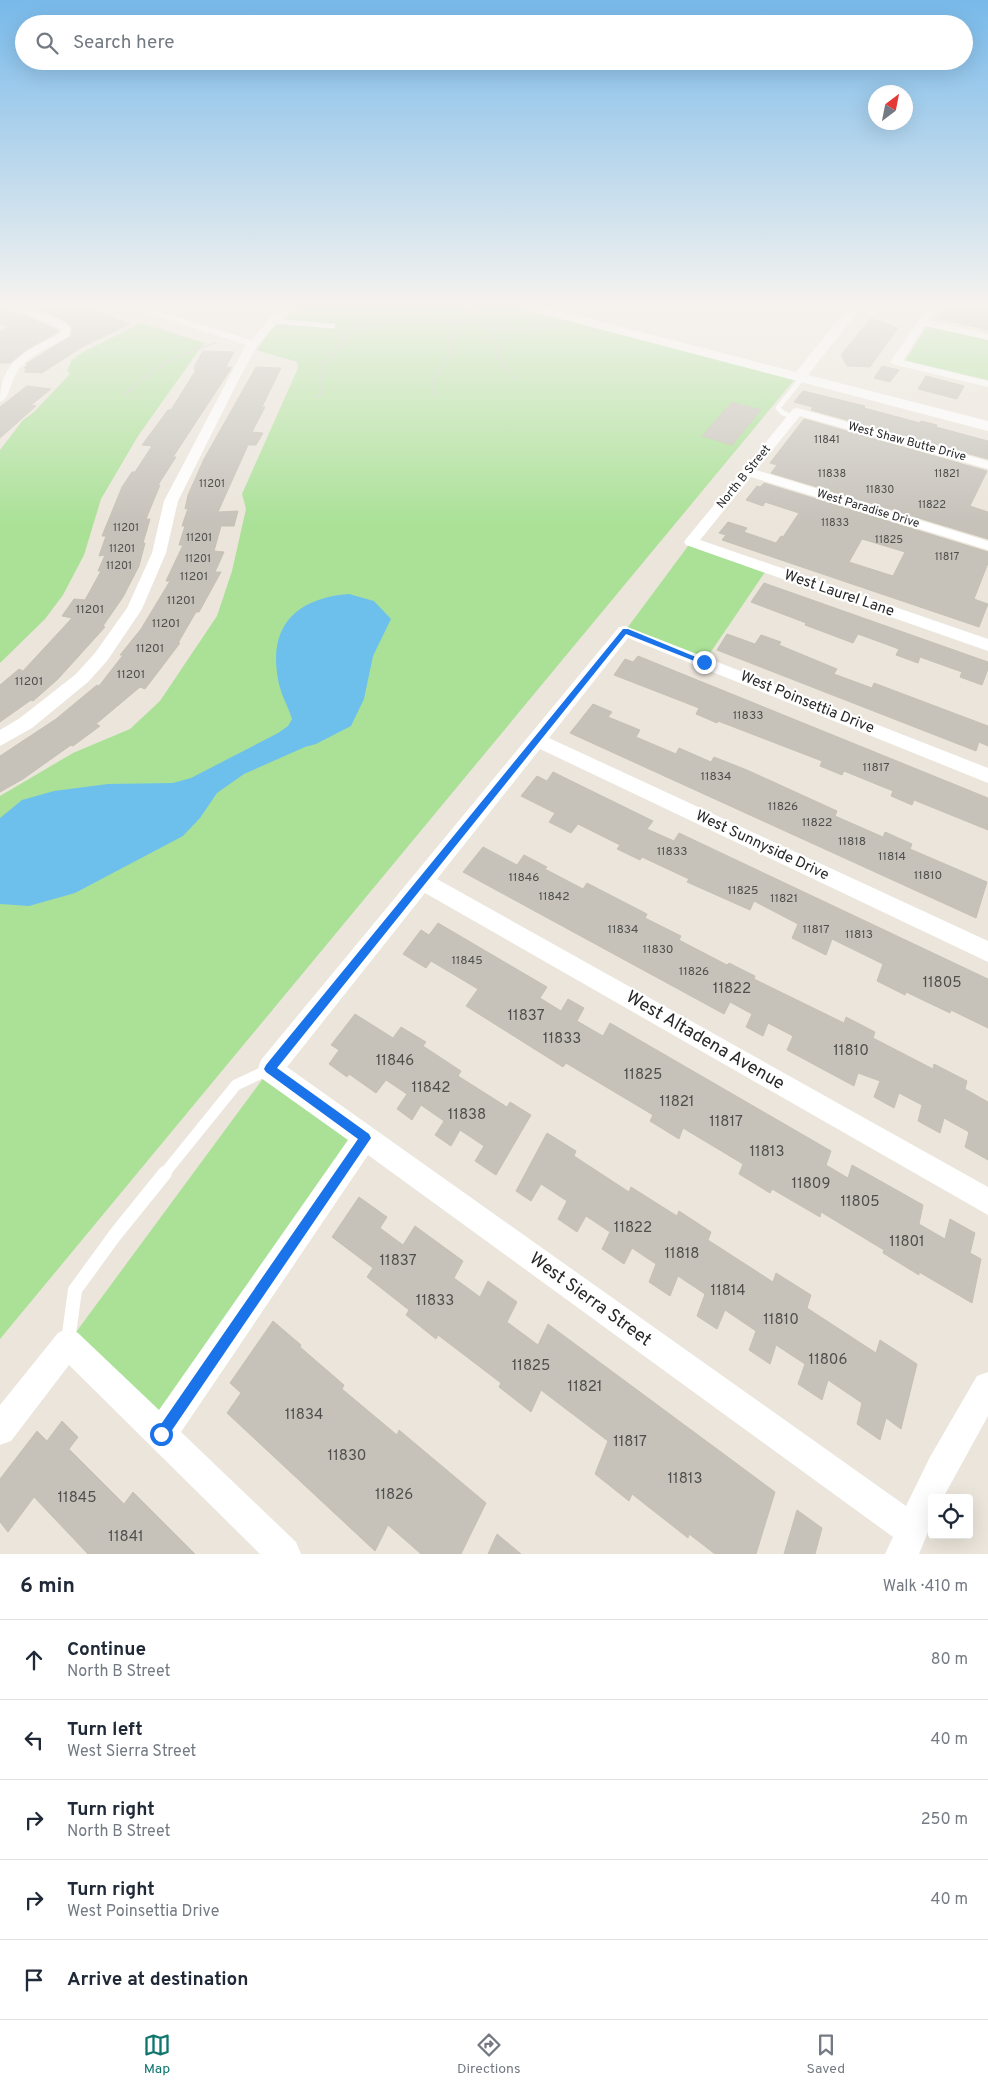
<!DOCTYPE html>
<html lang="en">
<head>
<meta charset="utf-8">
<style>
  body { margin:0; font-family:Overpass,sans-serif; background:#f2f2f3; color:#1f2937 }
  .controls { position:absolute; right:15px; bottom:15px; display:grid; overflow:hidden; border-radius:5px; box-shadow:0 5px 20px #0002 }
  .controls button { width:45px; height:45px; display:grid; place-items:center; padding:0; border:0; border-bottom:1px solid #e0e1e3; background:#fff; color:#1f2937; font:25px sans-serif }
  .compass { position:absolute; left:868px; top:85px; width:45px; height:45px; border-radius:50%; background:#fff; box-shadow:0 5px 20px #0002; rotate:32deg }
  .stop { position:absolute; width:15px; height:15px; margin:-11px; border:4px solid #1a73e8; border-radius:50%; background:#fff }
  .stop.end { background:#1a73e8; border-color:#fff; box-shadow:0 1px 5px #0008 }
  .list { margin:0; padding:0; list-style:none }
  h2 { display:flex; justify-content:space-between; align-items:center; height:65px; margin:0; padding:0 20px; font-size:21px }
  h2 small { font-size:16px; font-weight:400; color:#747a83 }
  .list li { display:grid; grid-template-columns:32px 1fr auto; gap:15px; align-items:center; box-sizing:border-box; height:80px; padding:0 20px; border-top:1px solid #e0e1e3 }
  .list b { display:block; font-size:19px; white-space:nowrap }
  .list p { margin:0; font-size:16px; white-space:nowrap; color:#747a83 }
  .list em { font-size:16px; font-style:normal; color:#747a83 }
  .icon { flex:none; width:28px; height:28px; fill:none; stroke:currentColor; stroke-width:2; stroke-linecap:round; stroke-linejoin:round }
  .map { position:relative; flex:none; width:988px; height:1554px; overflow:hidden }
  .search { position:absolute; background:#fff; box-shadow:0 5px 20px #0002; left:15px; right:15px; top:15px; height:55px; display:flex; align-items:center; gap:12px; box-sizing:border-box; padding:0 18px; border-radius:28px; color:#747a83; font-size:19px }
  .sheet { height:465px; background:#fff }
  nav { display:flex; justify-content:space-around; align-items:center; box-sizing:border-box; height:70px; border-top:1px solid #e0e1e3; background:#fff; font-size:14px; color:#747a83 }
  nav a { display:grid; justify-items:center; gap:2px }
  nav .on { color:#0f766e }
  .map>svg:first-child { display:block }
  .green { fill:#aae197 }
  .water { fill:#6ec0ec }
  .building { fill:#c6c2ba; stroke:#c6c1b4; fill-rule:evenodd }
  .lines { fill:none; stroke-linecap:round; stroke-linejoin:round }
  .path { stroke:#c7c7c7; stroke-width:2; stroke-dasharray:2.5 1; stroke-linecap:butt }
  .service-far2 { stroke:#fff; stroke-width:5 }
  .service-far1 { stroke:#fff; stroke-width:11 }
  .service { stroke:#fff; stroke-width:14 }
  .minor { fill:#fff; fill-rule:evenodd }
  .tertiary { fill:#fff; fill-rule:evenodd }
  .route { fill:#1a73e8 }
  .labels { text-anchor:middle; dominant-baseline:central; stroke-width:4.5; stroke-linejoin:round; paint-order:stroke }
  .far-number-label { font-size:11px; fill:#504f4d }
  .far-street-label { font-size:12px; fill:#292929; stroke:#fff }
  .number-label { font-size:12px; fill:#504f4d }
  .street-label { font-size:15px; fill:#292929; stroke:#fff }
  .near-number-label { font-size:15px; fill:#504f4d }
  .near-street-label { font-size:18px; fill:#292929; stroke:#fff }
</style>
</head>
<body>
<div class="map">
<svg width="988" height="1554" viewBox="0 0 988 1554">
  <rect width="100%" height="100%" fill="#ebe5db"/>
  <g class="green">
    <polygon points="298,306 516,306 795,379 0,1339 0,796 73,753 130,729 160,701 217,616 232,571 246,509 242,494 298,368 297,362 257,350 272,328"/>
    <polygon points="141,323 204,343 138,436 101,499 84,555 63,595 45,619 0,663 0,450 23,420 34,412 70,374 67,371 72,360 83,352"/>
    <polygon points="927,326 988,340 988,380 905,361"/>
    <polygon points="691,542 767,569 704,662 625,631"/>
    <polygon points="270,1069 365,1137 161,1434 68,1343"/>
  </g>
  <path class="water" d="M349,594L374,601L391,619L373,656L364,699L351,726L316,744L305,747L244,774L217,793L200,818L183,836L75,893L29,906L0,904V818L22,800L54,791L108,784L173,783L191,778L278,733L288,726L292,719C288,706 280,693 278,679C268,625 297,598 349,594Z"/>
  <g class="building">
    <polygon points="52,306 80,306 130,324 82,347 42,373 24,372 27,369 24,368 29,364 26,364 29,362 71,336 72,327 59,317 42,310"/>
    <polygon points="946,306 988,306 988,330 938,318"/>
    <polygon points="0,309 27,317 59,330 58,332 26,350 10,363 0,363 0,331 9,327 0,324"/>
    <polygon points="871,318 898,328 870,367 847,366 841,355"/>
    <polygon points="203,351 234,352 226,367 232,367 173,457 176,457 158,485 160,485 146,519 150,519 143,543 145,543 139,566 123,597 103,626 105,627 58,679 33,701 31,700 0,722 0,685 19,669 23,671 72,618 62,616 74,599 85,600 101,571 98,571 105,555 99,556 106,536 102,536 122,487 132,472 135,472 152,446 142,445 168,410 171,410 196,370 194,370 196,367 194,367"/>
    <polygon points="882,366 899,370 890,382 874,378"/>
    <polygon points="256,367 281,368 262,407 265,407 252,432 263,433 256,445 248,445 218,512 238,511 234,526 221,526 214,551 224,552 215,572 221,572 199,612 196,612 178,643 180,643 145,689 140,687 96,724 100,726 73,746 71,745 23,779 0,792 0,756 56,719 97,685 99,686 123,655 120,655 141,629 170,581 166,581 183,545 179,545 185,526 182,526 188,508 185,509 188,495 204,459"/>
    <polygon points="926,376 956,384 964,386 957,399 918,389"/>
    <polygon points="27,386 51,389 31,405 36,406 0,438 0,407"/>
    <polygon points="803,391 865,406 864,408 920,423 921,421 937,425 936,427 988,441 988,459 811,410 813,407 794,402"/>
    <polygon points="732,402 761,410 732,445 702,436"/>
    <polygon points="804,419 987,471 970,506 988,512 988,539 771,473 777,465 770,463"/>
    <path d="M764,483L988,552V563L974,599L988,604L979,627L722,540L726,535L719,533L728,522L747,528L744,532L776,543L781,536L783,537L799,513L765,502L763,506L746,500L757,486L760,487ZM862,539L905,552L893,576L849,562Z"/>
    <polygon points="764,583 988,662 988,669 982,685 960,677 962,672 920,657 918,663 896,655 899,649 858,634 853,643 805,625 806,623 751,602"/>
    <polygon points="727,634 755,644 761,635 781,642 779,645 837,669 834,674 872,688 874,683 988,726 988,746 979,742 976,751 717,650"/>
    <polygon points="638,656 988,798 988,830 914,800 912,805 891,796 893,791 844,771 842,775 820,766 822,761 718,721 717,723 696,714 699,708 614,675 625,659 633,662"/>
    <polygon points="593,704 612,712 608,717 640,730 636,737 676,754 679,748 711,762 714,757 747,770 837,811 835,816 883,837 885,832 912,844 910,849 987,882 976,918 570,733"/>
    <polygon points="553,772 653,821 647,829 674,841 679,833 988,979 988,1028 951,1010 950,1013 906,992 905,995 877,981 883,964 832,939 826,955 792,938 798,924 754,901 750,910 687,882 689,879 642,857 640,860 617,849 620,845 578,824 571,833 549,822 555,813 521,796 537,776 547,781"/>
    <polygon points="483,847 517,865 524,855 547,867 545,869 583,889 587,883 647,914 645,918 681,936 679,940 727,965 729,963 755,976 754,979 844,1023 846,1017 875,1032 873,1038 933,1069 934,1064 967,1081 965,1089 988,1102 988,1160 965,1147 969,1132 944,1118 940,1133 918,1121 922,1105 899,1093 894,1108 874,1097 880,1081 858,1073 854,1086 787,1050 793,1036 768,1023 763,1036 746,1027 752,1014 730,1002 724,1014 463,872"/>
    <polygon points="438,923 547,987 540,998 561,1011 568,999 584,1008 577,1021 603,1036 610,1023 831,1151 826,1165 848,1178 852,1165 923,1205 919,1224 945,1239 950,1219 975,1233 970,1253 981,1259 972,1303 919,1272 919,1275 883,1253 884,1250 821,1212 820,1217 772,1189 770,1193 739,1174 743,1164 683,1128 679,1139 650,1121 653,1115 566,1063 563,1067 466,1006 478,989 431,961 426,968 403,954 421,930 429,935"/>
    <polygon points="355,1014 393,1038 401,1027 426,1042 423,1046 461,1071 458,1076 507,1107 510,1102 531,1115 496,1175 475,1161 484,1146 460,1130 451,1146 435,1135 444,1121 421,1105 412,1120 397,1109 407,1094 386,1080 376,1093 349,1074 347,1077 329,1064 339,1050 331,1045"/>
    <polygon points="547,1133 576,1151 574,1156 629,1192 631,1187 677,1216 679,1211 711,1232 708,1240 773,1282 776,1273 811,1295 807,1308 876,1353 880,1340 917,1364 901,1429 886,1418 880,1440 857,1424 862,1403 828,1380 822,1400 798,1384 805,1364 776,1345 770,1364 749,1350 756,1331 725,1310 717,1329 697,1316 705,1294 678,1276 670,1296 649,1282 656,1264 632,1248 624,1264 602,1249 610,1232 586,1216 577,1232 558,1219 567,1201 541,1184 531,1201 516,1191"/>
    <polygon points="359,1197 387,1217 380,1228 403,1245 415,1226 463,1261 454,1278 480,1297 488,1281 517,1302 507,1322 538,1345 548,1324 775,1492 756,1554 715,1554 689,1534 688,1538 632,1494 629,1501 595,1474 608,1441 541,1390 531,1412 499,1387 501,1383 438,1335 436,1339 406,1315 409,1310 367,1277 373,1268 332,1237"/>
    <polygon points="273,1321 301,1345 300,1347 344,1385 342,1389 397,1435 399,1430 486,1503 461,1554 421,1554 388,1525 375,1551 227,1413 241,1393 230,1383"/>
    <polygon points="62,1421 78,1437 69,1449 124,1504 133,1492 195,1554 88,1554 34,1497 8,1532 0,1522 0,1479 37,1431 47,1441"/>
    <polygon points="797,1510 822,1528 815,1554 784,1554"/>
    <polygon points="497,1534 521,1554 488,1554"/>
  </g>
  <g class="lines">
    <g class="path">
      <polyline points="444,321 452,324 469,323"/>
      <polyline points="493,328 495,329 496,356 515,379"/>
      <path d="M125,395C150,368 181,353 216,343"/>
      <polyline points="317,397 323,390 319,380 326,372 323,363 352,332 374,323 420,323 454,319 519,331 548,324"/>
      <polyline points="436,398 431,386 440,367 449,355 450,338 453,330 451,321 480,306"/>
    </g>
    <g class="service-far2">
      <polyline points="273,321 333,326"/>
      <polyline points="793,417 783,413 778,408 802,378"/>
    </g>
    <polyline class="service-far1" points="164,1174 236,1085 270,1069"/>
    <polyline class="service" points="68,1341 75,1290 115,1235 165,1173"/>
    <g class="minor">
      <path d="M7,306C24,306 59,315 71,328L69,336C52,347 28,354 17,372C11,381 11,391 4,400L0,402C0,358 28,352 60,333L61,329Z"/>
      <polygon points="127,306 143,306 251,340 271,317 285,306 297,306 279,321 257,346 239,379 178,501 166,553 142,609 107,661 88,682 32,728 0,746 0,730 20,718 76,674 95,653 127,608 152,553 164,501 246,345"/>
      <polygon points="928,306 938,306 929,320 988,334 988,340 925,326 903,360 988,381 988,387 892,364 890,362"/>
      <polygon points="797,408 988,461 988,469 800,416 756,470 988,541 988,550 751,477 700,540 988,639 988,651 686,545 684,542 686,539 793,409"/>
      <polygon points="625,626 988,768 988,783 628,638 549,738 988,941 988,962 540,749 437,879 988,1187 988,1215 425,893 287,1067 906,1506 930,1457 977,1376 988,1372 988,1416 943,1498 932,1498 932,1522 919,1554 885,1554 893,1537 368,1155 181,1432 296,1542 301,1554 260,1554 69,1365 11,1441 0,1445 0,1405 58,1333 68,1328 78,1333 159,1410 348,1140 261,1078 258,1069 261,1060 619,627"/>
    </g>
    <polygon class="tertiary" points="521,306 542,306 796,372 849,306 862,306 808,375 988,421 988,431 523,309"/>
  </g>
  <linearGradient id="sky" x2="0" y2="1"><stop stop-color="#77b9ea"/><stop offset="0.58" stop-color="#f6f3ef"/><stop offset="1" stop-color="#f6f3ef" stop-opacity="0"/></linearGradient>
  <rect width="988" height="524" fill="url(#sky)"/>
  <polygon class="route" points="623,629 628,629 708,662 702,664 626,634 277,1068 369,1134 371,1138 166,1439 161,1441 157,1439 155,1434 157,1430 358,1139 266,1072 264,1069 266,1065"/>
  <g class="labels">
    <g class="far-number-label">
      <text x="827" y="440">11841</text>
      <text x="832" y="474">11838</text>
      <text x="947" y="474">11821</text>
      <text x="212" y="484">11201</text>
      <text x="880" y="490">11830</text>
      <text x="932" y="505">11822</text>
      <text x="835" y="523">11833</text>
      <text x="126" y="528">11201</text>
      <text x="199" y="538">11201</text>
      <text x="889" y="540">11825</text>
      <text x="122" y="549">11201</text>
      <text x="947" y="557">11817</text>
      <text x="198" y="559">11201</text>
      <text x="119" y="566">11201</text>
    </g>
    <g class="far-street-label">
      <text transform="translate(907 442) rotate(15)">West Shaw Butte Drive</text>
      <text transform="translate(744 477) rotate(-51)">North B Street</text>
      <text transform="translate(868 509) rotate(17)">West Paradise Drive</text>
    </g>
    <g class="number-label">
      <text x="194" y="577">11201</text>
      <text x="181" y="601">11201</text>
      <text x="90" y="610">11201</text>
      <text x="166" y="624">11201</text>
      <text x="150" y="649">11201</text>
      <text x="131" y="675">11201</text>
      <text x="29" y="682">11201</text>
      <text x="748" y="716">11833</text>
      <text x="876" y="768">11817</text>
      <text x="716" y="777">11834</text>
      <text x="783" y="807">11826</text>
      <text x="817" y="823">11822</text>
      <text x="852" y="842">11818</text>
      <text x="672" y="852">11833</text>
      <text x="892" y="857">11814</text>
      <text x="928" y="876">11810</text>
      <text x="524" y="878">11846</text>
      <text x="743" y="891">11825</text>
      <text x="554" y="897">11842</text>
      <text x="784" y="899">11821</text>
      <text x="623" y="930">11834</text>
      <text x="816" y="930">11817</text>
      <text x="859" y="935">11813</text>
      <text x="658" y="950">11830</text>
      <text x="467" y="961">11845</text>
      <text x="694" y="972">11826</text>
    </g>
    <g class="street-label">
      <text transform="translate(839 594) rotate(19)">West Laurel Lane</text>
      <text transform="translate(807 703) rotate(22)">West Poinsettia Drive</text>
      <text transform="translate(762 846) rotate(25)">West Sunnyside Drive</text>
    </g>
    <g class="near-number-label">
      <text x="942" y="983">11805</text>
      <text x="732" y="989">11822</text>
      <text x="526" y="1016">11837</text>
      <text x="562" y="1039">11833</text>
      <text x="851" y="1051">11810</text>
      <text x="395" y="1061">11846</text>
      <text x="643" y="1075">11825</text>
      <text x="431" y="1088">11842</text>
      <text x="677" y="1102">11821</text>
      <text x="467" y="1115">11838</text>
      <text x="726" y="1122">11817</text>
      <text x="767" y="1152">11813</text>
      <text x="811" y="1184">11809</text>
      <text x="860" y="1202">11805</text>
      <text x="633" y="1228">11822</text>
      <text x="907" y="1242">11801</text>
      <text x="682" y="1254">11818</text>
      <text x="398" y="1261">11837</text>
      <text x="728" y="1291">11814</text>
      <text x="435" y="1301">11833</text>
      <text x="781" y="1320">11810</text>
      <text x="828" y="1360">11806</text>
      <text x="531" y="1366">11825</text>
      <text x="585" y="1387">11821</text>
      <text x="304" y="1415">11834</text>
      <text x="630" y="1442">11817</text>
      <text x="347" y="1456">11830</text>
      <text x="685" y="1479">11813</text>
      <text x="394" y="1495">11826</text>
      <text x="77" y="1498">11845</text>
      <text x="126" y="1537">11841</text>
    </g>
    <g class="near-street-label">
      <text transform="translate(705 1041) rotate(30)">West Altadena Avenue</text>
      <text transform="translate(590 1300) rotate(36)">West Sierra Street</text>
    </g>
  </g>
</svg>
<div class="controls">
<button><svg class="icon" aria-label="locate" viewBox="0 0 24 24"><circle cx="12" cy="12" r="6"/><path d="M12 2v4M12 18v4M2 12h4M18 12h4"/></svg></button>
</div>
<svg class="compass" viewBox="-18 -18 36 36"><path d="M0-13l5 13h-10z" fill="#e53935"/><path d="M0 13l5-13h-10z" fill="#747a83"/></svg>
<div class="stop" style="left:161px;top:1434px"></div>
<div class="stop end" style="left:704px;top:662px"></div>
<div class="search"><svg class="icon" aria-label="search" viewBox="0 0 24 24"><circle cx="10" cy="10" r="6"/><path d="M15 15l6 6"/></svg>Search here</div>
</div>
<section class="sheet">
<h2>6 min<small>Walk · 410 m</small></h2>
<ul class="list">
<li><svg class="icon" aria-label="ahead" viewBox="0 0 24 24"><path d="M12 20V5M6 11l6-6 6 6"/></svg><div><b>Continue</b><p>North B Street</p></div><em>80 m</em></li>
<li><svg class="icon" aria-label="left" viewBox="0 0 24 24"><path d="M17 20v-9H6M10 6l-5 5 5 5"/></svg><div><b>Turn left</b><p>West Sierra Street</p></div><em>40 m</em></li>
<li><svg class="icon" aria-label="right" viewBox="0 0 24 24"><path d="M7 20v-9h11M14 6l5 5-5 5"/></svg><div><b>Turn right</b><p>North B Street</p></div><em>250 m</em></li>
<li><svg class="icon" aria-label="right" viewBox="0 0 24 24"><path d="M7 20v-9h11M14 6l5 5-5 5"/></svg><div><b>Turn right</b><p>West Poinsettia Drive</p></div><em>40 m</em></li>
<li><svg class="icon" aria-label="arrive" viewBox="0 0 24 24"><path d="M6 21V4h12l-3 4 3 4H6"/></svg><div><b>Arrive at destination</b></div></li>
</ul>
</section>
<nav>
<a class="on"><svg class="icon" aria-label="map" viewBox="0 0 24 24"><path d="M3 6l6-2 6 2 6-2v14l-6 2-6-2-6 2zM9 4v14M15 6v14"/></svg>Map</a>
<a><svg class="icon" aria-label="directions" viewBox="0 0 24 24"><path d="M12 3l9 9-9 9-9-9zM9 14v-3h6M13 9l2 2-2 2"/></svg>Directions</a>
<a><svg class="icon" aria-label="saved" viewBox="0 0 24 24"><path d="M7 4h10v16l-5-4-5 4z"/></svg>Saved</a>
</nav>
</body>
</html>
